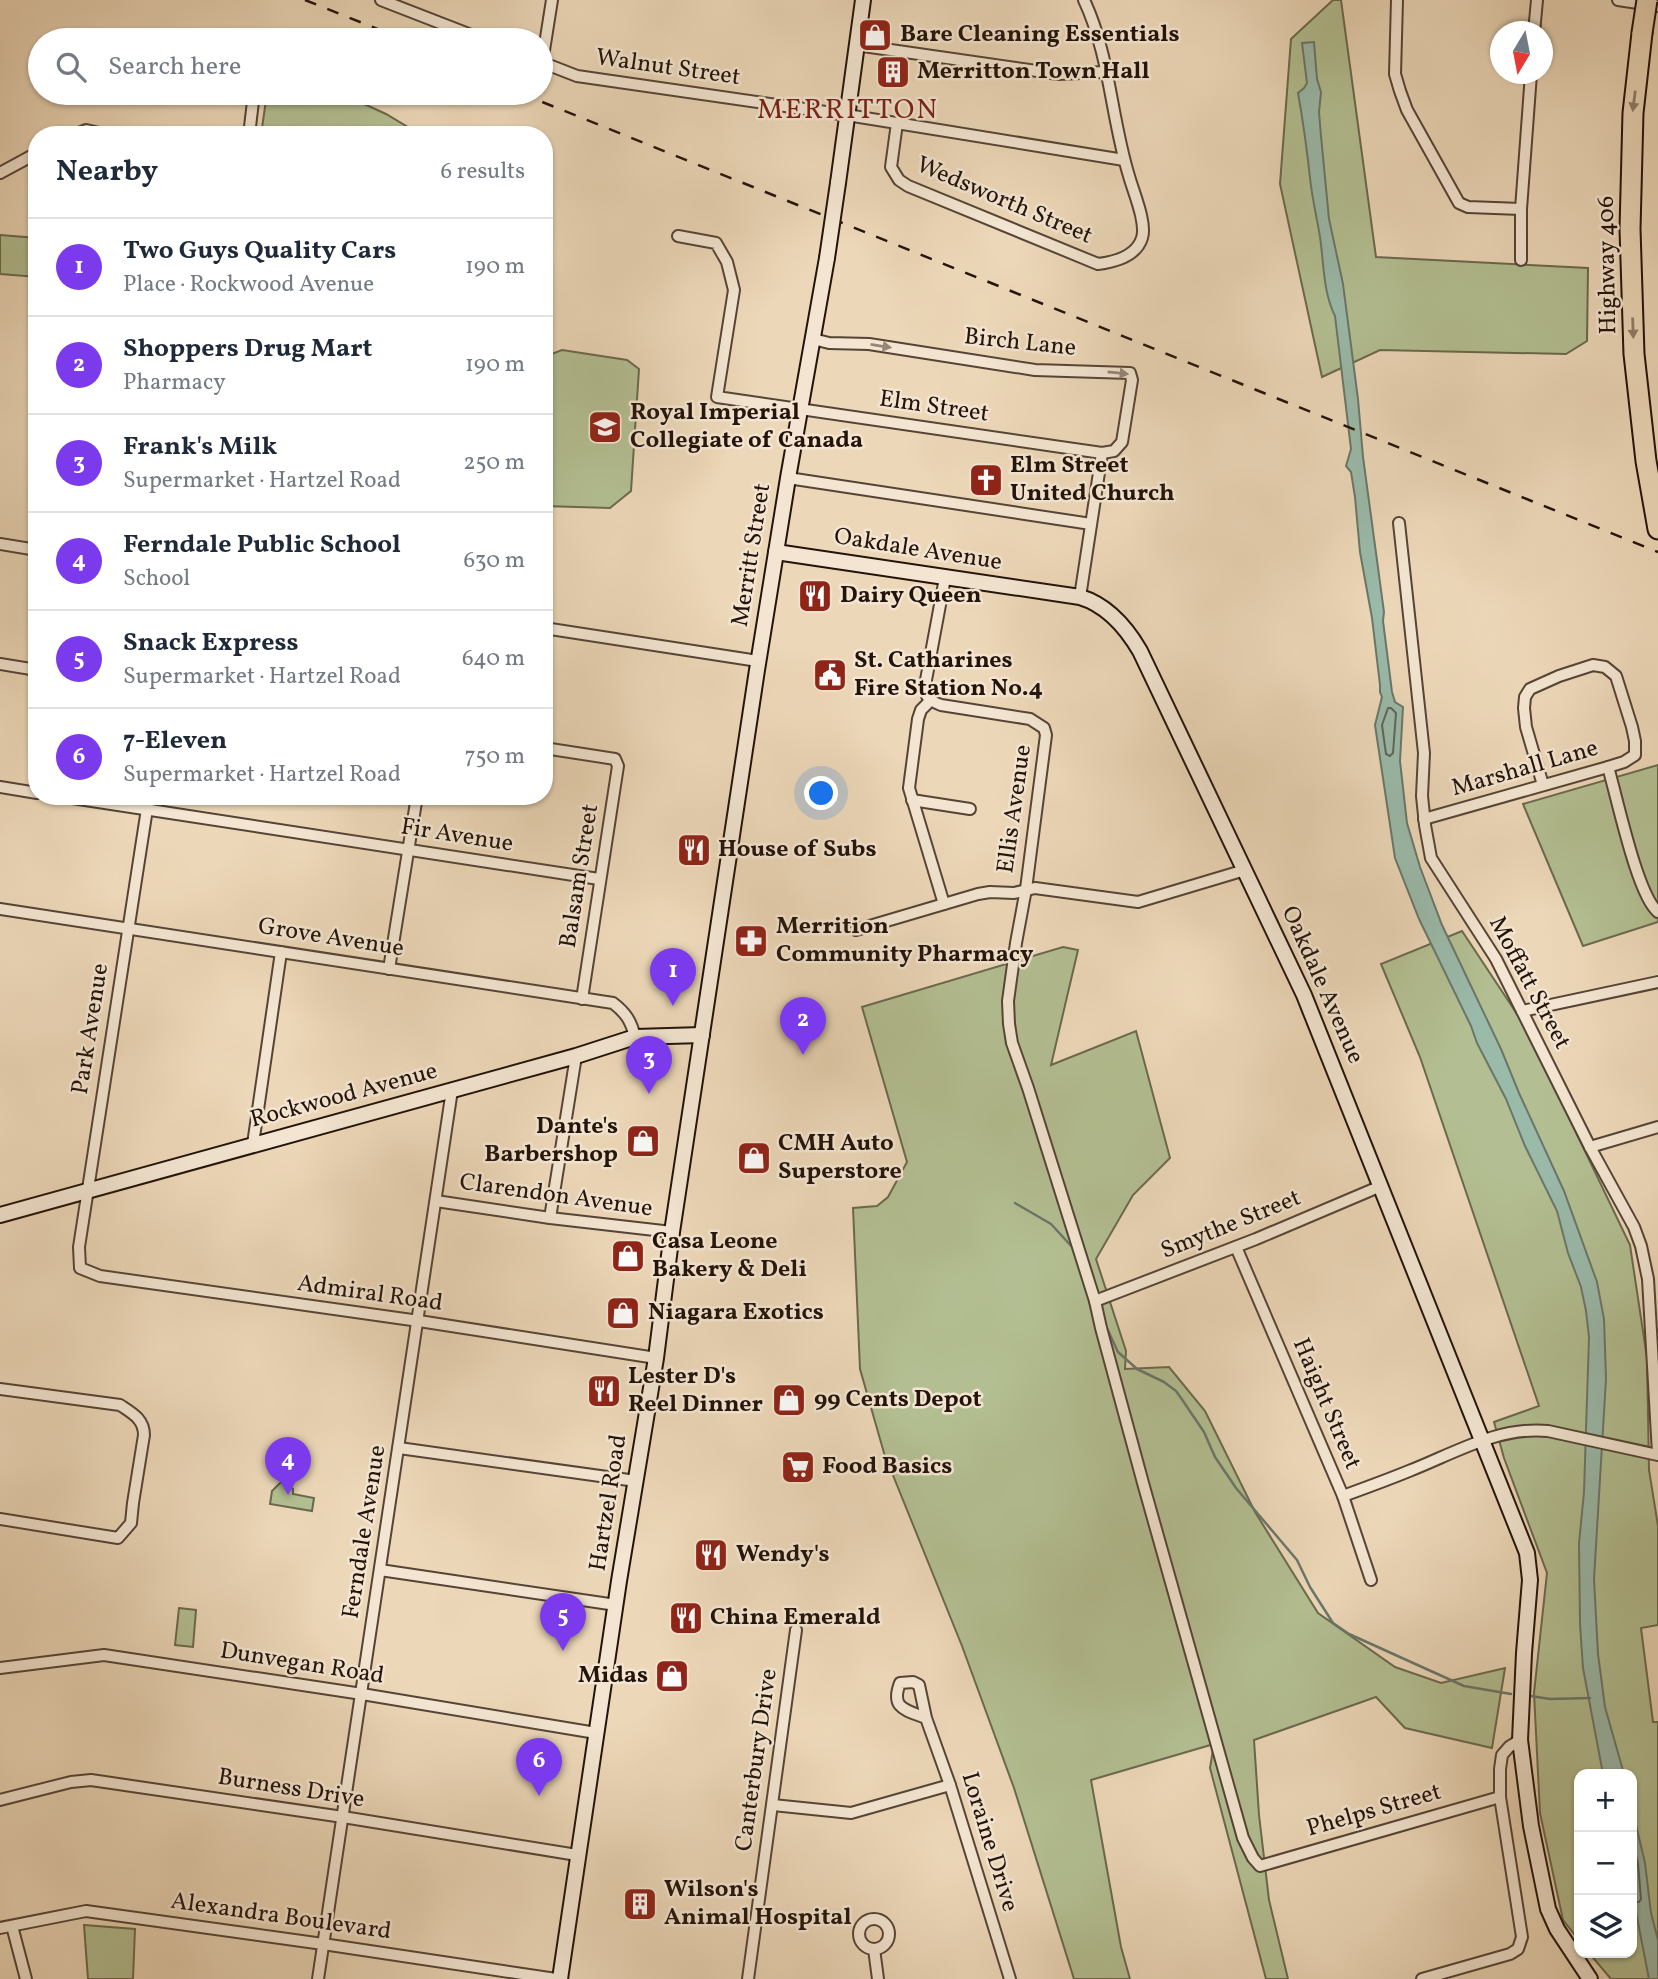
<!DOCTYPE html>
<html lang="en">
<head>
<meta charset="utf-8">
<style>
  body { margin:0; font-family:Vollkorn,serif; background:#f6f6f7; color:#1f2937 }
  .controls { position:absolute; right:21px; bottom:21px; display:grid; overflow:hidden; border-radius:14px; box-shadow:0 2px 5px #0004 }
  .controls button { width:63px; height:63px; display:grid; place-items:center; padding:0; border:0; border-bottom:2px solid #e0e1e3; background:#fff; color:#1f2937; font:35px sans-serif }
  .compass { position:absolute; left:1490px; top:21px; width:63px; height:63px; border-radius:50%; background:#fff; box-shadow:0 2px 5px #0004; rotate:190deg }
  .you { position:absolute; left:822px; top:794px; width:24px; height:24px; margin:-18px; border:5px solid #fff; border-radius:50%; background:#1a73e8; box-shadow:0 0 0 10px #1a73e833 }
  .badge { display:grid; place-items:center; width:46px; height:46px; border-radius:50%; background:#7c3aed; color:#fff; font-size:23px; font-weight:700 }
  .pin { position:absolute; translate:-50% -58px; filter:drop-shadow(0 2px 4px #0008) }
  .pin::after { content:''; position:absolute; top:37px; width:24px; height:21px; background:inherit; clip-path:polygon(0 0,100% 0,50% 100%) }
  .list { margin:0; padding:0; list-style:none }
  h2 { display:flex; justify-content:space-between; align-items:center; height:91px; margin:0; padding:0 28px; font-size:30px }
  h2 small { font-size:23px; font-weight:400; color:#747a83 }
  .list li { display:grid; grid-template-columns:46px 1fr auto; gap:21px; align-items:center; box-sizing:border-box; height:98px; padding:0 28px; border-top:2px solid #e0e1e3 }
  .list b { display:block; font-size:26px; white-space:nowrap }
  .list p { margin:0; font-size:23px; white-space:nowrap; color:#747a83 }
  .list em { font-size:23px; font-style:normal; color:#747a83 }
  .icon { flex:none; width:38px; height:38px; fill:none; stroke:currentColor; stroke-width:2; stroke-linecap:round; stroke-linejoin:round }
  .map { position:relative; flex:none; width:1658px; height:1979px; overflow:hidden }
  .search { position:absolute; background:#fff; box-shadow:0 2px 5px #0004; left:28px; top:28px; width:525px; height:77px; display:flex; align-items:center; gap:18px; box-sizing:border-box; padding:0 24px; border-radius:38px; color:#747a83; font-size:26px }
  .panel { position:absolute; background:#fff; box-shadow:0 2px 5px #0004; left:28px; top:126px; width:525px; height:679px; border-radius:28px }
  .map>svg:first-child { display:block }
  .green { fill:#b3bf92; stroke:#6b694e; stroke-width:2 }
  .water { fill:#9abaaa; stroke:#6a776a; stroke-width:2 }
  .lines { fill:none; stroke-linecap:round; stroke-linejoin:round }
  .shore { stroke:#5e665a; stroke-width:2 }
  .stream { stroke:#6a776a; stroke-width:2.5 }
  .street-casing { stroke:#554436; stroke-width:14 }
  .secondary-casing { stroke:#23130a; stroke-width:18 }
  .highway-casing { stroke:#23130a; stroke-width:23 }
  .street { stroke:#f3e5d1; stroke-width:10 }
  .secondary { stroke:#f3e5d1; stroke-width:14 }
  .highway { stroke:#ecd7b8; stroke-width:19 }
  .rail { stroke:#23130a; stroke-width:2.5; stroke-dasharray:12 12; stroke-linecap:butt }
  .secondary-bridge-casing { stroke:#23130a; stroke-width:18; stroke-linecap:butt }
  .highway-bridge-casing { stroke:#23130a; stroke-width:23; stroke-linecap:butt }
  .secondary-bridge { stroke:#f3e5d1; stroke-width:14 }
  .highway-bridge { stroke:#ecd7b8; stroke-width:19 }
  .oneway { fill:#927f6a }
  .oneway2 { fill:#958677 }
  .labels { text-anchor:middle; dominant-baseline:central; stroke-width:5; stroke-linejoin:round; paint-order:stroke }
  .poi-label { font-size:24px; font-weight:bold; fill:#23130a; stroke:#f3e5d1; text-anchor:start }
  .street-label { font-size:24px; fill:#23130a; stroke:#f3e5d1 }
  .quarter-label { font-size:28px; letter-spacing:2px; fill:#7a1f14; stroke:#f3e5d1 }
</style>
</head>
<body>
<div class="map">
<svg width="1658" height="1979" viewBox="0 0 1658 1979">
  <rect width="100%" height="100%" fill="#ecd7b8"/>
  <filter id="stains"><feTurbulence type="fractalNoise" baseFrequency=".00286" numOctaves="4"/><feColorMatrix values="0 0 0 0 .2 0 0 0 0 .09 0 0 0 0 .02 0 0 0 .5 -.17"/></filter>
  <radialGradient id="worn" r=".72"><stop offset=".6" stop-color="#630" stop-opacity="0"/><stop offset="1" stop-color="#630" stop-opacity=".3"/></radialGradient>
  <g class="green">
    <polygon points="1333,0 1341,0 1376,257 1588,268 1587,341 1566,354 1380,350 1322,377 1280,184 1291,39"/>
    <polygon points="267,93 340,93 386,114 421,135 261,135"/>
    <polygon points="0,235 37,238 37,277 0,274"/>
    <polygon points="562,350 627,360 639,369 631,491 610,508 544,506 544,357"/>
    <polygon points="1658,765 1658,922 1583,946 1523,804"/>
    <polygon points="1462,931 1525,1026 1630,1245 1647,1358 1649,1470 1658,1526 1658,1625 1641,1628 1653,1722 1658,1722 1658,1979 1611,1979 1589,1953 1632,1953 1632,1774 1579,1774 1579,1940 1563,1920 1540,1813 1534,1693 1547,1573 1504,1458 1494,1422 1539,1406 1420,1057 1381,964"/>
    <polygon points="1063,947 1078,950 1051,1065 1136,1031 1170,1158 1133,1195 1096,1259 1126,1351 1125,1369 1169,1367 1205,1411 1255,1512 1318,1613 1395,1667 1441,1683 1505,1668 1492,1748 1405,1728 1376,1697 1254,1740 1259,1815 1269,1900 1288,1979 1266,1979 1210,1768 1214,1744 1091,1780 1121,1947 1130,1979 1074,1979 1014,1788 962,1646 884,1453 860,1369 853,1208 877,1206 888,1197 907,1162 862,1007"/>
    <polygon points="281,1482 286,1483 293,1489 293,1494 314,1498 312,1511 270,1504 272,1491"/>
    <polygon points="179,1608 196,1610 193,1647 175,1645"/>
    <polygon points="84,1925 135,1929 133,1979 88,1979"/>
  </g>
  <g class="water">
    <path d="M1314,42L1317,79L1321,92L1319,112L1321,136L1329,219L1343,284L1358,399L1363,457L1384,612L1383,621L1392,692L1395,702L1403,707L1400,761L1407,823L1420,867L1442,925L1501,1049L1519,1093L1564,1191L1597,1282L1604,1319L1606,1379L1594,1579L1598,1654L1605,1707L1624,1774H1603L1583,1668L1580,1624L1579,1543L1584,1492L1589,1337L1586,1311L1581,1287L1568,1253L1557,1211L1525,1146L1506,1099L1477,1043L1471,1026L1419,919L1395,858L1375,725L1382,697L1380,692V685L1372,618L1360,552L1355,497L1351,472L1346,466L1351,449L1335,316C1323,292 1324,264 1320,237C1317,218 1312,198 1310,178C1307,150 1303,121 1298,93L1304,88L1307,83L1302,43Z"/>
    <polygon points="1632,1808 1645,1863 1651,1913 1658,1940 1658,1979 1649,1979 1632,1892"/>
  </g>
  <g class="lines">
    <g class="shore">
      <polygon points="1388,708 1391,708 1396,713 1393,753 1390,756 1386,754 1382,725"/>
      <polyline points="1632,1838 1638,1864 1641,1899 1639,1902 1632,1902"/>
    </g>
    <g class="stream">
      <polyline points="1015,1203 1051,1224 1073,1248"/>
      <polyline points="1105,1324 1118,1352 1137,1369 1164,1382 1176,1391 1181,1398 1204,1432 1215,1457 1236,1488 1297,1560 1310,1587 1333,1623 1349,1634 1464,1686 1511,1694"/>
      <polyline points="1531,1696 1550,1699 1590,1698"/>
    </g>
    <g class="street-casing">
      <g id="street">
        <polyline points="381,0 484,40"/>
        <polyline points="1397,0 1395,74 1400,91 1407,110 1459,203 1468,207 1521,209"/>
        <polyline points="1618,0 1658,6"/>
        <polyline points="1534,32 1537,0"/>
        <polyline points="856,45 1058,74 1105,72"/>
        <polyline points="541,62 577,76 847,115 1124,160"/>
        <polyline points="542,63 552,0"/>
        <path d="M897,123L891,167L899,180L908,186L1098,264C1114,262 1136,257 1142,238C1147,223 1133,191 1129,176C1111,118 1110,55 1084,0"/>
        <polyline points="74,135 86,130 108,135"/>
        <polyline points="249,135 254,93"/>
        <polyline points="0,173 37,153"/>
        <polyline points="678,236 716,243 727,262 734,290 717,397 1102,453 1114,451 1122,442 1132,380 1130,373 1035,370 869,344 829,343 813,339"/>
        <polyline points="1521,260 1521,209 1531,74"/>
        <polyline points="788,478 1091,524"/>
        <polyline points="1399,523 1424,753 1422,796 1425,825 1431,858 1496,959 1590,1147 1634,1227 1641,1246 1648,1279 1658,1453"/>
        <polyline points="0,544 37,550"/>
        <path d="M945,578L926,680C925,696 925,699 941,705L1030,719L1044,728L1046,735L1026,889L1016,943L1008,1001L1009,1024L1012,1043L1028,1088L1095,1301L1101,1328L1143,1483L1243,1838L1253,1858L1260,1866L1500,1797"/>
        <polyline points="1080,597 1102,453"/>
        <polyline points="544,628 758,661"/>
        <polyline points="0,664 37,670"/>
        <polyline points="930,701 921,710 918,719 909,788 944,904"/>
        <polyline points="544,748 615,759 618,766 582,999"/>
        <path d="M1608,767C1617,797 1637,895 1658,912"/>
        <polyline points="0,787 37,793"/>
        <polyline points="59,796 599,879"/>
        <polyline points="149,796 79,1247 80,1268 100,1276 419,1321 656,1358"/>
        <polyline points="912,800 970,809"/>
        <polyline points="1424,819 1608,767 1624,762 1635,755 1635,741 1632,727 1616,676 1605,667 1593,665 1559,676 1530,689 1525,697 1524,708 1526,727 1543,785"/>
        <path d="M0,909L613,1003C626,1013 631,1021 635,1037"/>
        <polyline points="856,930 978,894 990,892 1014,893 1035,888 1138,902 1245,870"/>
        <polyline points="389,969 417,796"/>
        <polyline points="1522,1011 1658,982"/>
        <polyline points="253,1144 281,952"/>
        <polyline points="1590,1147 1658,1127"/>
        <polyline points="436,1201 550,1218 672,1232"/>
        <polyline points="550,1218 576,1056"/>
        <polyline points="1236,1247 1343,1496 1371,1580"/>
        <polyline points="1095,1301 1256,1239 1381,1186"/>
        <path d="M0,1389L120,1405C132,1413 144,1419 144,1435L133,1503L131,1523L118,1538L0,1519"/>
        <polyline points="399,1448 636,1481"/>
        <path d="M1343,1496C1365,1488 1387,1480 1409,1471C1453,1454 1498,1426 1548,1431L1658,1455"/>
        <polyline points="380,1570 616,1605"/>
        <polyline points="0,1668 104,1655 362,1694 596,1733"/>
        <path d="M926,1718C906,1710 890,1709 900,1683L913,1682L919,1685L926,1718L950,1785L1010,1979"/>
        <polyline points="0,1800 71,1782 91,1780 343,1817 577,1855"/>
        <polyline points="773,1805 851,1813 950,1785"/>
        <circle cx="874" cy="1934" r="15"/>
        <polyline points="12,1926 26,1979"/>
        <polyline points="0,1928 86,1911 323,1944 556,1979"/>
        <polyline points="874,1949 878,1979"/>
        <polyline points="318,1979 452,1090"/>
        <polyline points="748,1979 796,1630"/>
        <polyline points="1422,1979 1510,1954 1518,1949 1522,1937 1500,1797 1500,1769 1502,1755 1509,1747 1520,1740"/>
      </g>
    </g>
    <g class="secondary-casing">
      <g id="secondary">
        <polyline points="838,183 863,0"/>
        <path d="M776,552L1080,597C1107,605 1126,627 1140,651L1304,995L1527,1553L1530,1580L1524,1653L1520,1740L1531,1826L1548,1909L1557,1929L1590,1979"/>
        <polyline points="0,1215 576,1056 635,1037 702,1035"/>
        <polyline points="560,1979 619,1581 656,1358 672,1232 757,670 788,478 827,258"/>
      </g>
    </g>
    <g class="highway-casing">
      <polyline id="highway" points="1642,33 1633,113 1630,229 1634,354 1646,461 1658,529"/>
    </g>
    <use href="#street" class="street"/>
    <use href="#secondary" class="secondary"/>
    <use href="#highway" class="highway"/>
    <g class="rail">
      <polyline points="305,0 405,40"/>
      <polyline points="520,93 1658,552"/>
    </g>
    <g class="secondary-bridge-casing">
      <polyline id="secondary-bridge" points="827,258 838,183"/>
    </g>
    <g class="highway-bridge-casing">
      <polyline id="highway-bridge" points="1642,33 1647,0"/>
    </g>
    <use href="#secondary-bridge" class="secondary-bridge"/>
    <use href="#highway-bridge" class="highway-bridge"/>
  </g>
  <defs><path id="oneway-solid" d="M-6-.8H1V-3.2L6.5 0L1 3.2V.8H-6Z" transform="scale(1.75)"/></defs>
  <g class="oneway">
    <use href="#oneway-solid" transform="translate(1634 101) rotate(97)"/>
    <use href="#oneway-solid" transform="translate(1633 328) rotate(88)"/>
  </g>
  <g class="oneway2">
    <use href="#oneway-solid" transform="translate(881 346) rotate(9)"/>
    <use href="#oneway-solid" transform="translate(1118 373) rotate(6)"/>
  </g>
  <defs>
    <g id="shop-square" transform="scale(1.75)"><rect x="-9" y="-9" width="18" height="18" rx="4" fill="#8f2418" stroke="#f3e5d1"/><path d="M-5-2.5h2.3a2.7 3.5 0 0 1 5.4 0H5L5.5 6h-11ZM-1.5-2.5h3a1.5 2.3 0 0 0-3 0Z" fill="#fff"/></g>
    <g id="building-square" transform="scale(1.75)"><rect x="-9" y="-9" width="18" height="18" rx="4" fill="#8f2418" stroke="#f3e5d1"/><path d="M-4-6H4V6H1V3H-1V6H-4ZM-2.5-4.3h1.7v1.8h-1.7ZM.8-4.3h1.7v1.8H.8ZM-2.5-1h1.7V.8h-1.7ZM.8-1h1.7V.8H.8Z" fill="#fff"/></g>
    <g id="school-square" transform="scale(1.75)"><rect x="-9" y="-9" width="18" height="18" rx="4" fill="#8f2418" stroke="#f3e5d1"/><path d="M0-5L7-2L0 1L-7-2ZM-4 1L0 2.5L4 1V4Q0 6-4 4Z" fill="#fff"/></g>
    <g id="church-square" transform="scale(1.75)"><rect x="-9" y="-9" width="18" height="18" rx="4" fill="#8f2418" stroke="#f3e5d1"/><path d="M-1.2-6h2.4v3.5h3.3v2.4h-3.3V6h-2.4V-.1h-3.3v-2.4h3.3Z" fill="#fff"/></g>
    <g id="restaurant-square" transform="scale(1.75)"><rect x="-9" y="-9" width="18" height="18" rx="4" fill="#8f2418" stroke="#f3e5d1"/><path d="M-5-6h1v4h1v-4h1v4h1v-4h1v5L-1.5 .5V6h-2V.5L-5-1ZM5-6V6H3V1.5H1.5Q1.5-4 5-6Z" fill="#fff"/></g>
    <g id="civic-square" transform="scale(1.75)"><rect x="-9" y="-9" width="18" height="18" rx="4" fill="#8f2418" stroke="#f3e5d1"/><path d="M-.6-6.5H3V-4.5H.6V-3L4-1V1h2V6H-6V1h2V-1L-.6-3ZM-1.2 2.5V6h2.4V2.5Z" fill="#fff"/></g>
    <g id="pharmacy-square" transform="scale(1.75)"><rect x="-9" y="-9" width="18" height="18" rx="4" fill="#8f2418" stroke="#f3e5d1"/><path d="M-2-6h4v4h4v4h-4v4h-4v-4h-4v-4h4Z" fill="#fff"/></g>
    <g id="supermarket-square" transform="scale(1.75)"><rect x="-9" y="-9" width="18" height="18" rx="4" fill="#8f2418" stroke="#f3e5d1"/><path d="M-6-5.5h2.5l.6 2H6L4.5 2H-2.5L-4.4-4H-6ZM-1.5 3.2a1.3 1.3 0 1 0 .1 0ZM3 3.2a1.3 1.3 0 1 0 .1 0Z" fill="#fff"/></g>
  </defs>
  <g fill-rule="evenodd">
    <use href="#shop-square" x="875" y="35"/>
    <use href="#building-square" x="893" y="72"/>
    <use href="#school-square" x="605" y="427"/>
    <use href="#church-square" x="986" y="480"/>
    <use href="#restaurant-square" x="815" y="596"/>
    <use href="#civic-square" x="830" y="675"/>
    <use href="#restaurant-square" x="694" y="850"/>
    <use href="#pharmacy-square" x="751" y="941"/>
    <use href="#shop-square" x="643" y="1141"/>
    <use href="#shop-square" x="754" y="1158"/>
    <use href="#shop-square" x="628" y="1256"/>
    <use href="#shop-square" x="623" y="1313"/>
    <use href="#restaurant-square" x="604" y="1391"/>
    <use href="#shop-square" x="789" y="1400"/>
    <use href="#supermarket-square" x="798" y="1467"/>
    <use href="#restaurant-square" x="711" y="1555"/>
    <use href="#restaurant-square" x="686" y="1618"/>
    <use href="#shop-square" x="672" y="1676"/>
    <use href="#building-square" x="640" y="1904"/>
  </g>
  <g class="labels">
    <g class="poi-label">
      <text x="900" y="35">Bare Cleaning Essentials</text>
      <text x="917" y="72">Merritton Town Hall</text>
      <text x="630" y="413">Royal Imperial<tspan x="630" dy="28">Collegiate of Canada</tspan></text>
      <text x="1010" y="466">Elm Street<tspan x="1010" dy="28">United Church</tspan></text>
      <text x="840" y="596">Dairy Queen</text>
      <text x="854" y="661">St. Catharines<tspan x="854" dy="28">Fire Station No.4</tspan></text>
      <text x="718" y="850">House of Subs</text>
      <text x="776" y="927">Merrition<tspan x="776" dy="28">Community Pharmacy</tspan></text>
      <text x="618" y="1127" text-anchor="end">Dante's<tspan x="618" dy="28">Barbershop</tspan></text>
      <text x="778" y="1144">CMH Auto<tspan x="778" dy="28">Superstore</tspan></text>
      <text x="652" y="1242">Casa Leone<tspan x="652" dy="28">Bakery &amp; Deli</tspan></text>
      <text x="648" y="1313">Niagara Exotics</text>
      <text x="628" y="1377">Lester D's<tspan x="628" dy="28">Reel Dinner</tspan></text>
      <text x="814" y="1400">99 Cents Depot</text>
      <text x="822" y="1467">Food Basics</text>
      <text x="736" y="1555">Wendy's</text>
      <text x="710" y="1618">China Emerald</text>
      <text x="648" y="1676" text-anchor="end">Midas</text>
      <text x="664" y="1890">Wilson's<tspan x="664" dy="28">Animal Hospital</tspan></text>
    </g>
    <g class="street-label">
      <text transform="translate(668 68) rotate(8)">Walnut Street</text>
      <text transform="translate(1004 201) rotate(23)">Wedsworth Street</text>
      <text transform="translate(1608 265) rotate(-91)">Highway 406</text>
      <text transform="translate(1020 343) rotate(6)">Birch Lane</text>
      <text transform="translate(934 407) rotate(8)">Elm Street</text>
      <text transform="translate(918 550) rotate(9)">Oakdale Avenue</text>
      <text transform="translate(752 555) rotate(-81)">Merritt Street</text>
      <text transform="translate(1525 769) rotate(-16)">Marshall Lane</text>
      <text transform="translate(1015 809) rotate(-82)">Ellis Avenue</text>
      <text transform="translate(457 836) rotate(9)">Fir Avenue</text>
      <text transform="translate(580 876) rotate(-81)">Balsam Street</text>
      <text transform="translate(331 938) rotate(9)">Grove Avenue</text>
      <text transform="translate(1529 983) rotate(62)">Moffatt Street</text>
      <text transform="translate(1322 985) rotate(66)">Oakdale Avenue</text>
      <text transform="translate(91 1029) rotate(-81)">Park Avenue</text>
      <text transform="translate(344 1096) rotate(-15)">Rockwood Avenue</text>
      <text transform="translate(556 1196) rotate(8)">Clarendon Avenue</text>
      <text transform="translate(1231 1225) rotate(-22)">Smythe Street</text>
      <text transform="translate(370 1294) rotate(8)">Admiral Road</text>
      <text transform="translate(1326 1404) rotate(67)">Haight Street</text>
      <text transform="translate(609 1503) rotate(-81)">Hartzel Road</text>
      <text transform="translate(365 1532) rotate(-81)">Ferndale Avenue</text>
      <text transform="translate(302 1664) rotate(9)">Dunvegan Road</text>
      <text transform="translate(757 1760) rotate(-82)">Canterbury Drive</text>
      <text transform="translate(291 1789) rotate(9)">Burness Drive</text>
      <text transform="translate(1374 1811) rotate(-16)">Phelps Street</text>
      <text transform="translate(989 1842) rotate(73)">Loraine Drive</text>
      <text transform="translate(281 1917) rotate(8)">Alexandra Boulevard</text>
    </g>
    <g class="quarter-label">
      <text x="848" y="110">MERRITTON</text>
    </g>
  </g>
  <rect width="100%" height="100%" filter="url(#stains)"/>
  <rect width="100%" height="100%" fill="url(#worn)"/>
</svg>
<div class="controls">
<button>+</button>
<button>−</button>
<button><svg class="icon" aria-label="layers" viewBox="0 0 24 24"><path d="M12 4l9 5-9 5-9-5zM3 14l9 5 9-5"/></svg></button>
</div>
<svg class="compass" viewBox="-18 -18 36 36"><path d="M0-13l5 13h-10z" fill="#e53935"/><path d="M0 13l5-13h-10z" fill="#747a83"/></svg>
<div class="you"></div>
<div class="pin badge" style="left:673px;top:1006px">1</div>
<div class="pin badge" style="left:803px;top:1055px">2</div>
<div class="pin badge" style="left:649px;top:1094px">3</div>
<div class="pin badge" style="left:288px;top:1495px">4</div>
<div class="pin badge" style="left:563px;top:1651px">5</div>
<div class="pin badge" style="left:539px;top:1796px">6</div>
<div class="search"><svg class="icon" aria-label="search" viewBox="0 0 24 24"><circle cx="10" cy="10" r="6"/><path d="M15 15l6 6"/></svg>Search here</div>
<section class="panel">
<h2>Nearby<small>6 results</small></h2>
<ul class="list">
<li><span class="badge">1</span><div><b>Two Guys Quality Cars</b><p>Place · Rockwood Avenue</p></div><em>190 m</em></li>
<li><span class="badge">2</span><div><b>Shoppers Drug Mart</b><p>Pharmacy</p></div><em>190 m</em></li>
<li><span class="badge">3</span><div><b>Frank's Milk</b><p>Supermarket · Hartzel Road</p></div><em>250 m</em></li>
<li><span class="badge">4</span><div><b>Ferndale Public School</b><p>School</p></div><em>630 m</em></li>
<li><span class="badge">5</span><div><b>Snack Express</b><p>Supermarket · Hartzel Road</p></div><em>640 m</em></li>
<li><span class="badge">6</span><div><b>7-Eleven</b><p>Supermarket · Hartzel Road</p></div><em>750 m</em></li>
</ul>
</section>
</div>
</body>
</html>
